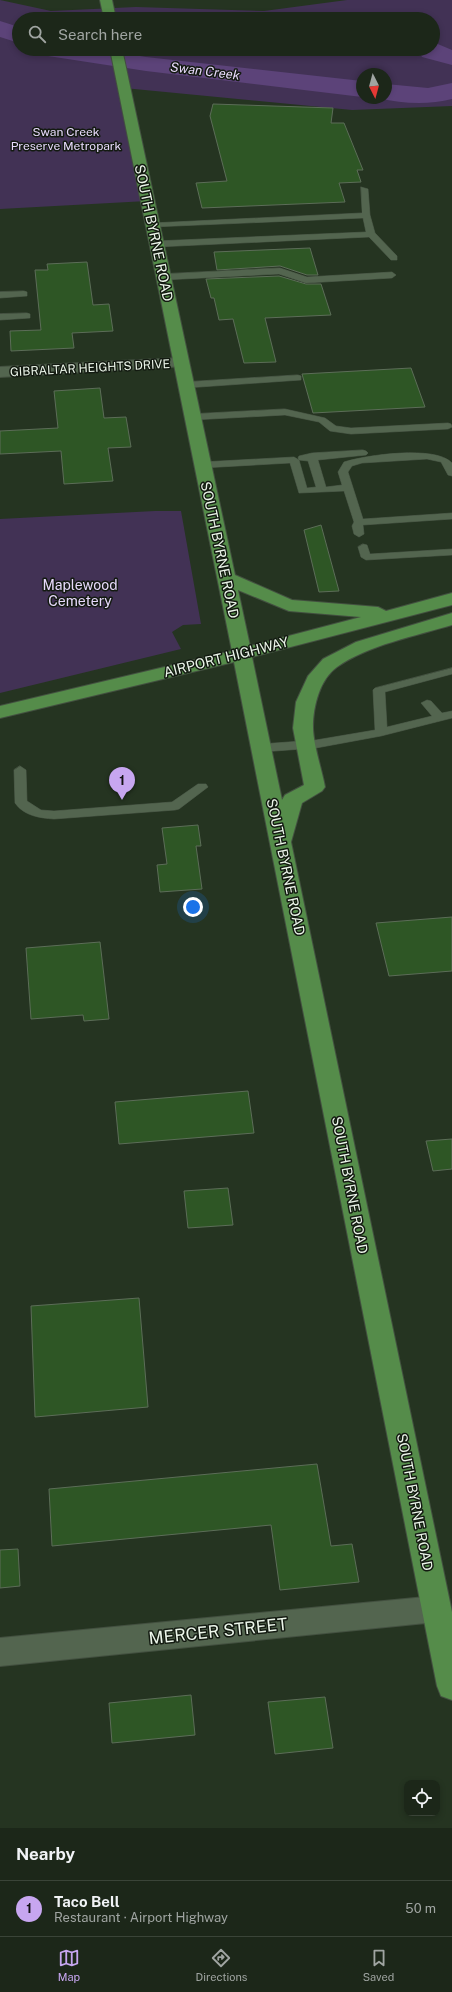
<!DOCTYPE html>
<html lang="en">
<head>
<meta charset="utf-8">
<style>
  body { margin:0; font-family:"Public Sans",sans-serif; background:#252f22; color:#f1f3f6 }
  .controls { position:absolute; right:12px; bottom:12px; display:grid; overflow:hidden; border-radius:8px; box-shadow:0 2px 6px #0003 }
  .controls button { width:36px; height:36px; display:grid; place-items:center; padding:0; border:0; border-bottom:1px solid #3a4438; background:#1c2719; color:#f1f3f6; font:20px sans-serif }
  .compass { position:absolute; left:356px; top:68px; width:36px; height:36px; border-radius:50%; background:#1c2719; box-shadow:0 2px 6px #0003; rotate:174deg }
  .you { position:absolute; left:193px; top:907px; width:14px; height:14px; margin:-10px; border:3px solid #fff; border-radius:50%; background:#1a73e8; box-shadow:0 0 0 6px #1a73e833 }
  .badge { display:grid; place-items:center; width:26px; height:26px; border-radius:50%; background:#c7a6f0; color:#111; font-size:13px; font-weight:700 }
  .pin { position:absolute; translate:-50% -33px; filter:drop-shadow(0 1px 2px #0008) }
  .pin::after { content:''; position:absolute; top:21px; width:14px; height:12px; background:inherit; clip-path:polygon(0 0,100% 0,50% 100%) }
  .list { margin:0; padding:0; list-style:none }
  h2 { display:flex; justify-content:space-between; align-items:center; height:52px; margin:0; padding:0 16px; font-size:17px }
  h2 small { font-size:13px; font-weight:400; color:#a0a5a2 }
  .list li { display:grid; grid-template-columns:26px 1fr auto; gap:12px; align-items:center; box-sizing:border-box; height:56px; padding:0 16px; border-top:1px solid #3a4438 }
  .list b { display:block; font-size:15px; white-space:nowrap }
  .list p { margin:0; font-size:13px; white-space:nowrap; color:#a0a5a2 }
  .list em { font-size:13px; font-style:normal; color:#a0a5a2 }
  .icon { flex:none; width:22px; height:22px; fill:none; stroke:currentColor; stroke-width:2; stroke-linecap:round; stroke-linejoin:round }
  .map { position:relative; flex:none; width:452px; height:1828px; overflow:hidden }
  .search { position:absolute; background:#1c2719; box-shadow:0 2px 6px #0003; left:12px; right:12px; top:12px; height:44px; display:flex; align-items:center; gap:10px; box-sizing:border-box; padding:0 14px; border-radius:22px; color:#a0a5a2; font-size:15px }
  .sheet { height:108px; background:#1c2719 }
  nav { display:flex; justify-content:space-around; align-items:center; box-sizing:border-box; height:56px; border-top:1px solid #3a4438; background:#1c2719; font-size:11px; color:#a0a5a2 }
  nav a { display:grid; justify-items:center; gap:2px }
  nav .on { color:#c7a6f0 }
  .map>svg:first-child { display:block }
  .green { fill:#423255; fill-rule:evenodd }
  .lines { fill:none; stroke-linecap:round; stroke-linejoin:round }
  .river { fill:#5c4379; fill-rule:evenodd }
  .building { fill:#2e5625; stroke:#5c6d58 }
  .service-casing { stroke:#435040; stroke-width:1 }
  .minor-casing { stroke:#435040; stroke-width:2 }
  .primary-casing { stroke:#435040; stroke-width:2 }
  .service { fill:#53654f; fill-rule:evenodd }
  .minor { fill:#53654f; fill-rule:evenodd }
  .primary { fill:#558c4a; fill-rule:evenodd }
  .labels { text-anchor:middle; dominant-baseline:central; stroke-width:3; stroke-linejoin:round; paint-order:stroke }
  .far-park-label { font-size:12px; fill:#e8dafc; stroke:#131a11 }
  .far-street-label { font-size:12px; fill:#ecf6ea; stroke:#131a11 }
  .far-water-label { font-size:13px; font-style:italic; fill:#e8dafb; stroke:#131a11 }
  .street-label { font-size:14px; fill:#ecf6ea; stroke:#131a11 }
  .park-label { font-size:14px; fill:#e8dafc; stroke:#131a11 }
  .near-street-label { font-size:17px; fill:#ecf6ea; stroke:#131a11 }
</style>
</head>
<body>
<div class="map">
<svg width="452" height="1828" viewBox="0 0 452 1828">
  <rect width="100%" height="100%" fill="#253421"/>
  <g class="green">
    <path d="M0,0L51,11L136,7L264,11L347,0H452V106L352,110L124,88L147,201L0,209ZM19,19H433V49H19ZM362,74H386V98H362Z"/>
    <polygon points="155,511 181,511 201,624 183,625 172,632 181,649 0,693 0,519"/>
  </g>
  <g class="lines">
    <g class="river">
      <polygon points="0,21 19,27 19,43 0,37"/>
      <polygon points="433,42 452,50 452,65 422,57 418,49 433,49"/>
      <polygon points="36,49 97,49 146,57 362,81 362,97 146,71 48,56 39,54"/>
      <path d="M452,83V99C429,105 403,104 379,98H386V84L428,88Z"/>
    </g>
  </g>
  <g class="building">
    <polygon points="213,104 333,108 331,123 344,123 363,170 357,170 361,182 339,183 345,202 202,208 196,183 227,181 210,116"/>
    <polygon points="310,248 318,275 307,275 280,266 217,270 214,252"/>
    <polygon points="87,262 93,305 109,304 113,331 72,333 74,348 11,351 10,331 41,330 35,270 48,270 47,264"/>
    <polygon points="279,276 306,284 321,284 331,315 265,318 276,362 244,363 233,319 219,320 214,298 211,298 206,279"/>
    <polygon points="411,368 425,407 313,413 302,374"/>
    <polygon points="100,388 104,418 126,417 131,447 108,448 113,481 64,484 61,451 0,454 0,431 58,428 54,391"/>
    <polygon points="321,525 339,591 319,592 304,530"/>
    <polygon points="198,825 201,846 196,846 202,889 160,892 157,865 167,864 162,828"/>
    <polygon points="452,917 452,971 389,976 376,923"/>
    <polygon points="100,942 109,1019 84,1021 83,1015 31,1019 26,948"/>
    <polygon points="248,1091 254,1133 119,1144 115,1102"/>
    <polygon points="452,1139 452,1169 433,1171 426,1141"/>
    <polygon points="228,1188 233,1225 188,1228 184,1191"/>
    <polygon points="139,1298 148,1407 35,1417 31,1306"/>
    <polygon points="317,1464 331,1546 352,1544 359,1582 280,1590 271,1525 52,1546 49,1489"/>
    <polygon points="18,1549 20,1586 0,1588 0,1550"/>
    <polygon points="191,1695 195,1735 112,1743 109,1703"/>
    <polygon points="325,1697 333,1748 275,1754 268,1702"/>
  </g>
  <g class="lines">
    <g class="service-casing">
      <g id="service">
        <polygon points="361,187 368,189 370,215 375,233 397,256 397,260 391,260 369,237 156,247 152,244 156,241 366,232 363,218 152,227 148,225 152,223 362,213"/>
        <polygon points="280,268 307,277 392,272 396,275 392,278 306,283 279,274 163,280 159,277 163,274"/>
        <polygon points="24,291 27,292 27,296 0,298 0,292"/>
        <polygon points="27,313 30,314 30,318 0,320 0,314"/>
        <polygon points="298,375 301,376 301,380 185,388 180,385 185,382"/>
        <polygon points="285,409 325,418 336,426 351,428 448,423 451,424 452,427 448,429 351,434 330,431 319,422 285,415 192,420 187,417 192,414"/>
        <path d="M363,450L366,451L368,453L366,455L318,460L326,487L342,485L338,472L344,462C366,455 436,445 452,463V476L448,475L441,462L427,459L362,463L352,466L348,472L363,519L452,513V519L363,525L364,534L359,537L354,534L352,526L354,522L344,491L299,493L290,463L202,468L197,465L202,462L294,457L299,460L307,488L316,487L308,461L299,460L298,458L299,456L312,453Z"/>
        <polygon points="363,544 367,545 370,554 452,549 452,555 366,560 361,557 358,547"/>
        <polygon points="452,668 452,674 385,692 387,727 432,716 421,703 427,700 431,701 442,713 452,711 452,718 381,736 316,748 261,752 255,748 261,744 316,740 375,730 373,690 375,688"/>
        <path d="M20,766L26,770L27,801L41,810L54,811L172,802L198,784H206L208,787L179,809L175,810L54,819C40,818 24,816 15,803L14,770Z"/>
      </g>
    </g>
    <g class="minor-casing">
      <g id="minor">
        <polygon points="180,358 186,360 188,363 186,366 0,377 0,367"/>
        <polygon points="436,1596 447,1600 451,1609 447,1618 436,1622 0,1666 0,1638"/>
      </g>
    </g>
    <g class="primary-casing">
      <g id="primary">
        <polygon points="100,0 112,0 116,19 104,19"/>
        <path d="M110,49H122L235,575L292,600L378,607L386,611L452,593V605L252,657L282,800L285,795L304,785L293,728L296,702L308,676L323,659L356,642L452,613V625C416,636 368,645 337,667C320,679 313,706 313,727C313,744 322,770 325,787L322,791L302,803L291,842L452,1612V1700L441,1696L437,1686L234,662L0,718V706L232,651ZM238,590L289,611L361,617L250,646Z"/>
      </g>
    </g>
    <use href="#service" class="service"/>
    <use href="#minor" class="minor"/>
    <use href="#primary" class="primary"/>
  </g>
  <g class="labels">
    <g class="far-park-label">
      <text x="66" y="132">Swan Creek<tspan x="66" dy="14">Preserve Metropark</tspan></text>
    </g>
    <g class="far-street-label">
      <text transform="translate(90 368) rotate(-3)">GIBRALTAR HEIGHTS DRIVE</text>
    </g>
    <g class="far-water-label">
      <text transform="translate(205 71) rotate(7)">Swan Creek</text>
    </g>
    <g class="street-label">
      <text transform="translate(154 233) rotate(78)">SOUTH BYRNE ROAD</text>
      <text transform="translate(220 550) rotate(78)">SOUTH BYRNE ROAD</text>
      <text transform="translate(226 657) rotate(-14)">AIRPORT HIGHWAY</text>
      <text transform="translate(286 867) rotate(78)">SOUTH BYRNE ROAD</text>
      <text transform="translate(350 1185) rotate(79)">SOUTH BYRNE ROAD</text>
      <text transform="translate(415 1502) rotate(79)">SOUTH BYRNE ROAD</text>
    </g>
    <g class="park-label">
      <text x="80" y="585">Maplewood<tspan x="80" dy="16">Cemetery</tspan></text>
    </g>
    <g class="near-street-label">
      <text transform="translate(218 1631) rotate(-6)">MERCER STREET</text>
    </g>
  </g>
</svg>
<div class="controls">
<button><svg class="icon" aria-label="locate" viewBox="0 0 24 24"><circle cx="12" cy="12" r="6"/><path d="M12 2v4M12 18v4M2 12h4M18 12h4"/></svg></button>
</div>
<svg class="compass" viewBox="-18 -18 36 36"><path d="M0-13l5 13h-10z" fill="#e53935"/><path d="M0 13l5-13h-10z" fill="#a0a5a2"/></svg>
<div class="you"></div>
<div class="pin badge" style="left:122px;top:800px">1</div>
<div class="search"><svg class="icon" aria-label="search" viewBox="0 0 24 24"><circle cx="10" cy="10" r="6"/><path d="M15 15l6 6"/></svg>Search here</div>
</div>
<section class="sheet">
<h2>Nearby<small></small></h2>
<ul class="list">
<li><span class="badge">1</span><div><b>Taco Bell</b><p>Restaurant · Airport Highway</p></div><em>50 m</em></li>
</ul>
</section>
<nav>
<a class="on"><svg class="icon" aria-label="map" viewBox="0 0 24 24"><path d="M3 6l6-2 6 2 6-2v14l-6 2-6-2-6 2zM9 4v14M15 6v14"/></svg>Map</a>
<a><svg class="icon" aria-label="directions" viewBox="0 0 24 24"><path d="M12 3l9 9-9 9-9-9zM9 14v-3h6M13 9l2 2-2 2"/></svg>Directions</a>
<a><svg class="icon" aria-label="saved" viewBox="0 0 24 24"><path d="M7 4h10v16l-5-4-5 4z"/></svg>Saved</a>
</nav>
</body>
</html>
